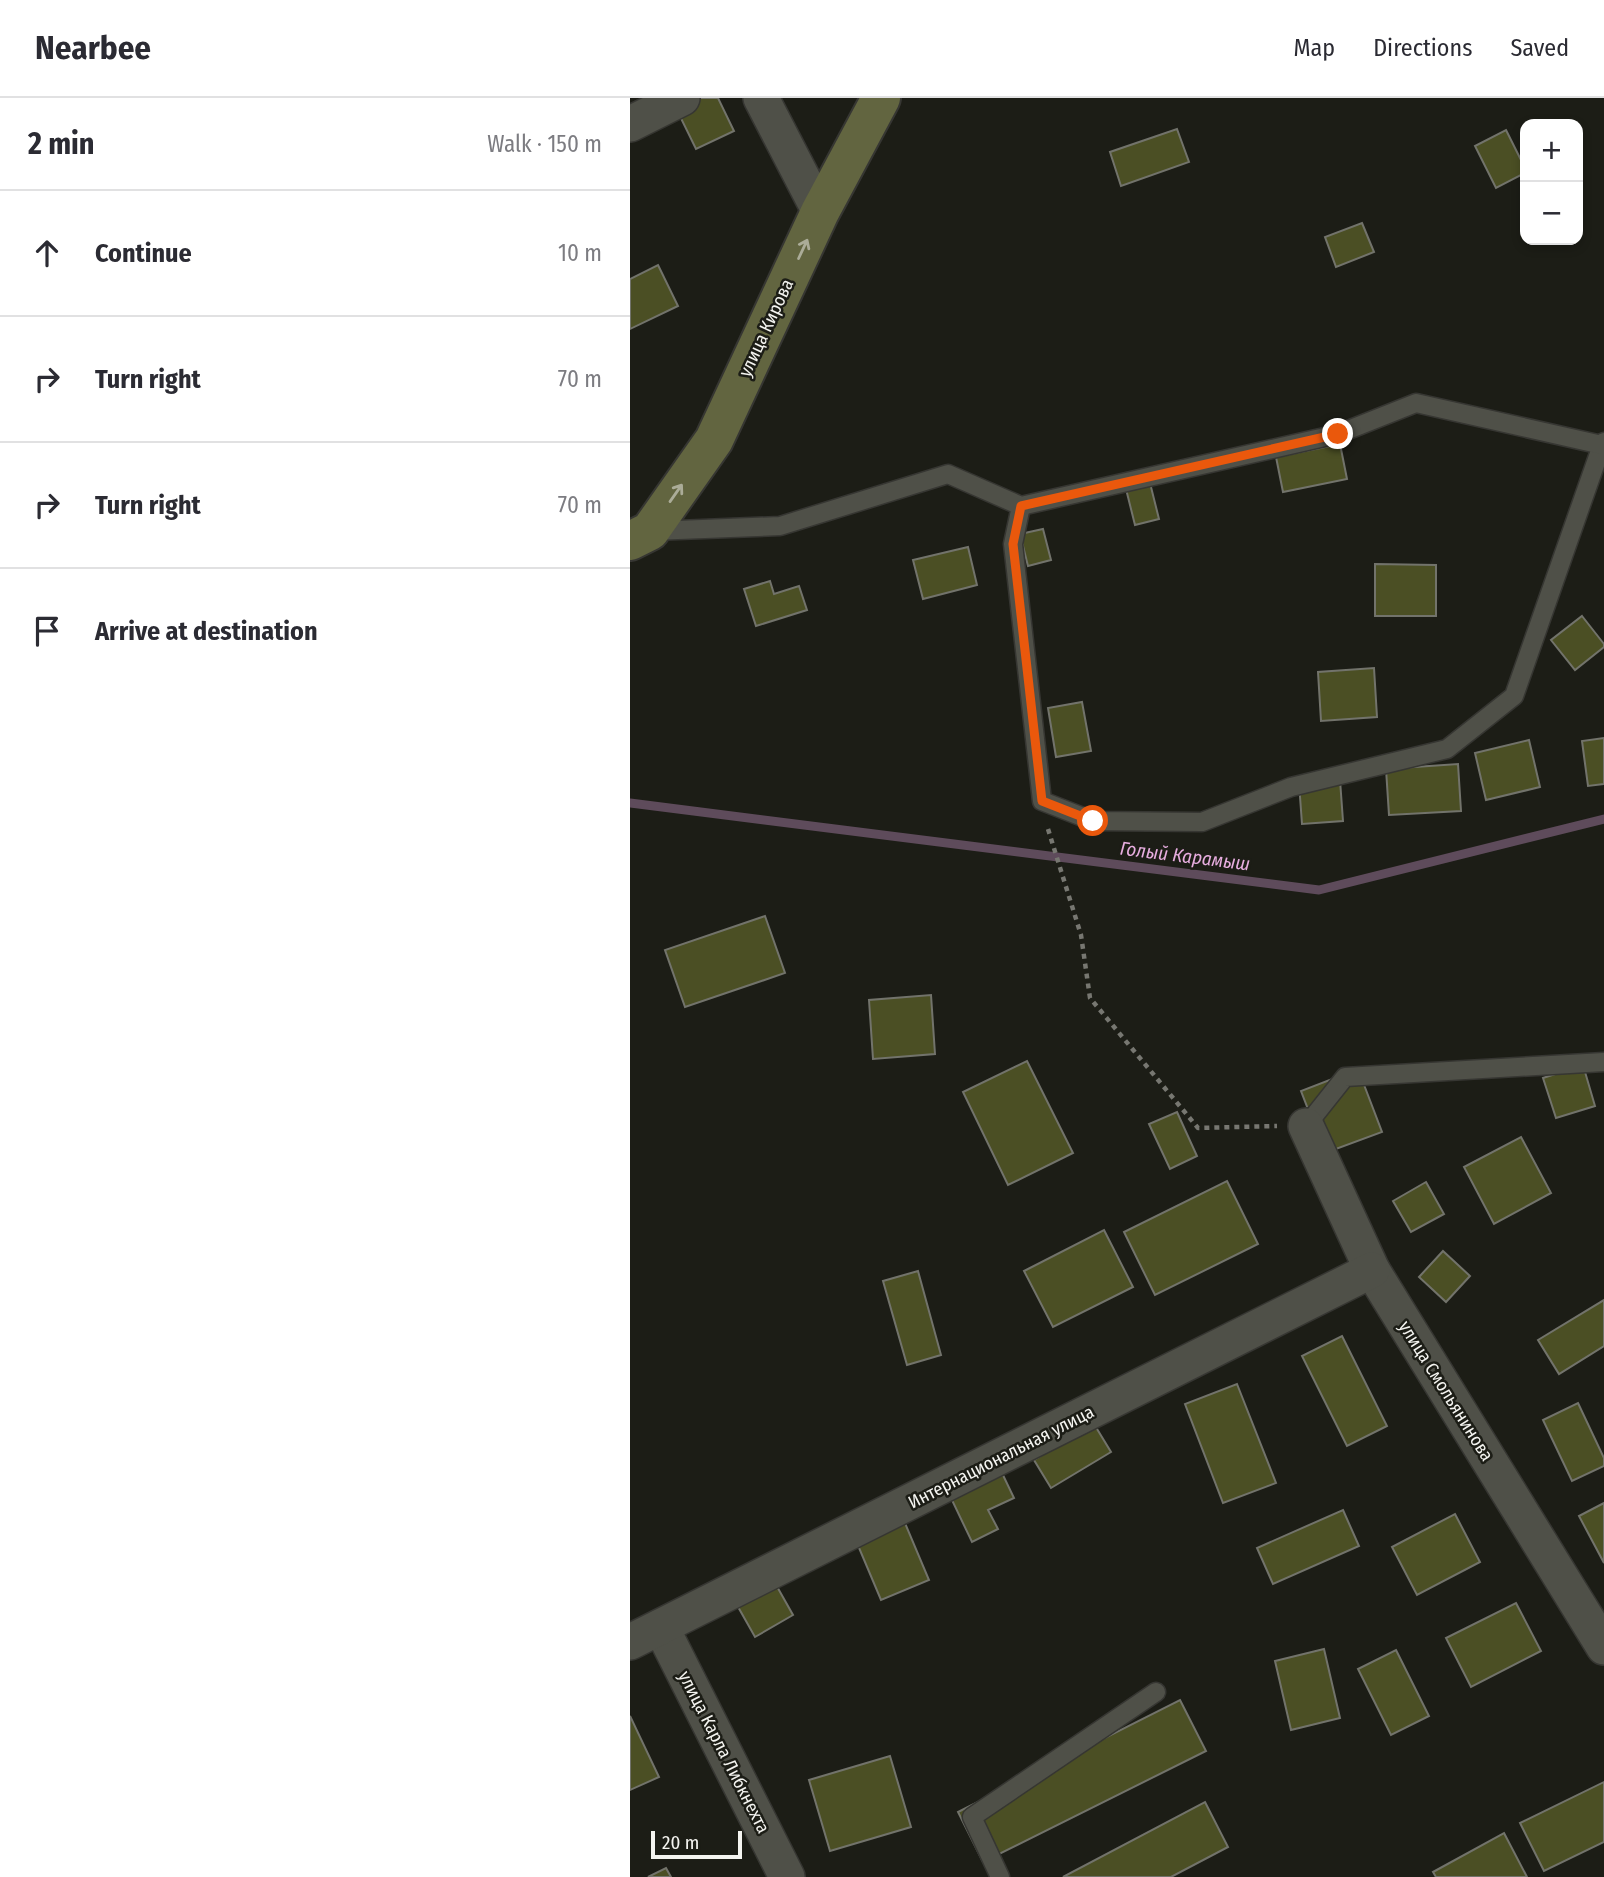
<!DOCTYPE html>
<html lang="en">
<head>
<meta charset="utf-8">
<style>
  body { margin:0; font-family:"Fira Sans Condensed",sans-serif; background:#f7f7f7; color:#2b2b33 }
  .controls { position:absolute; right:21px; top:21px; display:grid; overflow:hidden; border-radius:14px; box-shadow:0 4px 10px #0003 }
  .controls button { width:63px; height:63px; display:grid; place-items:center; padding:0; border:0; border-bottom:2px solid #e1e1e2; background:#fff; color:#2b2b33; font:35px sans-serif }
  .scale { position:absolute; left:21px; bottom:18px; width:91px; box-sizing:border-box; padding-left:7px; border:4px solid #f4f4f0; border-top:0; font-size:19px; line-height:24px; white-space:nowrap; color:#f4f4f0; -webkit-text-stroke:5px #1c1d16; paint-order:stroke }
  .stop { position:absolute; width:21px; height:21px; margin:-16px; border:5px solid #ea580c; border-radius:50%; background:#fff }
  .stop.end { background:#ea580c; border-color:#fff; box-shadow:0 2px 7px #0008 }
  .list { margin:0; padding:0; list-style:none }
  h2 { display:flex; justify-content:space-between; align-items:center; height:91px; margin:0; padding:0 28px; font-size:30px }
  h2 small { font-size:23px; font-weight:400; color:#7c7c81 }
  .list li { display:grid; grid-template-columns:46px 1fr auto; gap:21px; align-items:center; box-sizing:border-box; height:126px; padding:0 28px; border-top:2px solid #e1e1e2 }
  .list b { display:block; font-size:26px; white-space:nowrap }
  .list em { font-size:23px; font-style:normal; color:#7c7c81 }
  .icon { flex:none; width:38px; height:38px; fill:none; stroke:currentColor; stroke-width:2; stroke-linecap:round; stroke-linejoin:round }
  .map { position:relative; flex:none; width:974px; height:1779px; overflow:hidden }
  header { display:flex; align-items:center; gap:42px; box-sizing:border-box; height:98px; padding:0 35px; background:#fff; border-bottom:2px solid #e1e1e2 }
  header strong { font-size:33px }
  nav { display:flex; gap:38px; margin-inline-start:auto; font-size:24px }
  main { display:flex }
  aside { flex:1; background:#fff }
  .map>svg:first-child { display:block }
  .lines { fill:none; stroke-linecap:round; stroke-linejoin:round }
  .stream { stroke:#5e4b5b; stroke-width:9 }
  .building { fill:#4b4f24; stroke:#72736b; stroke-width:2 }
  .lane-casing { stroke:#363632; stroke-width:21 }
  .street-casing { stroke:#363632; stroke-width:38 }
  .secondary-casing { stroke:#363632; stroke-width:42 }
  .path { stroke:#777771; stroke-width:4.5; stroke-dasharray:5 5; stroke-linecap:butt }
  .lane { stroke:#4f5048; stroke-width:18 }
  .street { stroke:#4f5048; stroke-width:35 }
  .secondary { stroke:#626540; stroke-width:38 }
  .oneway { stroke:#abac98 }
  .route { stroke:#ea580c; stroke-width:9 }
  .labels { text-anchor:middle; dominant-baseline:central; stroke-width:5; stroke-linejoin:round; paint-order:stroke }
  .street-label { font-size:18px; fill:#f4f4f0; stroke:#1c1d16 }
  .water-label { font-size:19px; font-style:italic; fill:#e7addf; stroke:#1c1d16 }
</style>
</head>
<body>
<header>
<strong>Nearbee</strong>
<nav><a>Map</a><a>Directions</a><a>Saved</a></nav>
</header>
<main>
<aside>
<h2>2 min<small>Walk · 150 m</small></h2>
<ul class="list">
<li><svg class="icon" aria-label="ahead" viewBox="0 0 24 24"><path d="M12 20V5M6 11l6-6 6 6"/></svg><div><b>Continue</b></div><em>10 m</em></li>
<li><svg class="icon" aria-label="right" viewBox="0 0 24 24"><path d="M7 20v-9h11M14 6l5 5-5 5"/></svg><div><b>Turn right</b></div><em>70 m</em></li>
<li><svg class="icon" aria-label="right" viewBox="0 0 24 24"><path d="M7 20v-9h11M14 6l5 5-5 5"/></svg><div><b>Turn right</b></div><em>70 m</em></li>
<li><svg class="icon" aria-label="arrive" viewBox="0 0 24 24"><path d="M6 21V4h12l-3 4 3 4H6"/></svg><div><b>Arrive at destination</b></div></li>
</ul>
</aside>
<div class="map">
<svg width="974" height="1779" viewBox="0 0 974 1779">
  <rect width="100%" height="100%" fill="#1c1d16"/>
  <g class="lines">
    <polyline class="stream" points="0,705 689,792 974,721"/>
  </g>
  <g class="building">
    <polygon points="51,0 88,0 104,33 66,51 43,4"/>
    <polygon points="547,31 559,64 491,88 480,54"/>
    <polygon points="876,32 895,70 895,75 866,90 845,48"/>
    <polygon points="732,125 744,154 706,169 695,139"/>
    <polygon points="28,167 48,208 0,231 0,181"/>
    <polygon points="710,346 717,381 653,394 646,359"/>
    <polygon points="520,385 529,421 505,427 496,391"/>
    <polygon points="413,431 421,462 398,468 390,436"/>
    <polygon points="338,449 347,487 293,501 283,462"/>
    <polygon points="745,466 806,467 806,518 745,518"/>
    <polygon points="140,483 144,496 169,488 177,512 126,528 114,491"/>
    <polygon points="952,518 974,546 974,549 945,572 921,542"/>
    <polygon points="744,570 747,619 691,623 688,574"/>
    <polygon points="452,604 461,653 426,659 418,610"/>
    <polygon points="974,640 974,686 958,688 952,643"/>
    <polygon points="899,642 910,689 856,702 845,655"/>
    <polygon points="828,666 831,713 759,717 756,671"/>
    <polygon points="710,682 713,723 672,726 669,685"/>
    <polygon points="135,818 155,875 55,909 35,852"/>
    <polygon points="301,897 305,956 243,961 239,902"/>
    <polygon points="397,963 443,1055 378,1087 333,994"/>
    <polygon points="953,967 965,1008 926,1020 913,980"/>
    <polygon points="728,971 752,1034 695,1055 671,993"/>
    <polygon points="547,1014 567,1058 540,1071 519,1026"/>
    <polygon points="891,1039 921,1095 864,1126 834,1069"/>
    <polygon points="597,1083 628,1146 525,1197 494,1134"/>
    <polygon points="796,1084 814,1116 781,1134 763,1103"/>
    <polygon points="474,1132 503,1189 423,1229 394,1173"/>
    <polygon points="813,1153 840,1178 816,1204 789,1179"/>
    <polygon points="288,1173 311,1257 277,1267 253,1183"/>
    <polygon points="974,1202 974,1248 929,1276 908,1242"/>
    <polygon points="712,1238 757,1328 717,1348 672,1258"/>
    <polygon points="607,1286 646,1385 593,1405 555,1306"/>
    <polygon points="948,1305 974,1360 974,1368 942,1383 913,1322"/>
    <polygon points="464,1326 481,1354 421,1390 404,1362"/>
    <polygon points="372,1375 384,1400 358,1412 368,1431 342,1444 321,1400"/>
    <polygon points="974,1405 974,1465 949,1418"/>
    <polygon points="713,1412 729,1448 643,1486 627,1450"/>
    <polygon points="825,1416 850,1464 787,1497 762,1449"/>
    <polygon points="272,1418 299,1482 251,1502 224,1438"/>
    <polygon points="145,1485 163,1517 125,1539 107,1507"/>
    <polygon points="886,1505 911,1553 841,1589 816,1540"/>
    <polygon points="694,1551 710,1620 661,1632 645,1563"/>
    <polygon points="766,1552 799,1618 761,1637 728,1571"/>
    <polygon points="550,1602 576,1653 353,1764 328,1714"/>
    <polygon points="0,1618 29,1679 0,1692"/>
    <polygon points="260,1658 281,1729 200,1753 179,1682"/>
    <polygon points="974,1684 974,1744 914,1773 890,1725"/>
    <polygon points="575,1704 598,1749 541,1779 433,1779"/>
    <polygon points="874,1735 897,1779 806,1779 803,1774"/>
    <polygon points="36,1770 41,1779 18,1779"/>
  </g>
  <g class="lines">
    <g class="lane-casing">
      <g id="lane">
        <polyline points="391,408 383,446 412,703 463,723 572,724 661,689 817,651 884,598 972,347"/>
        <polyline points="22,433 150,428 318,376 391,408 708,336 786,305 972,347 974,344"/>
        <polyline points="676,1028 715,979 974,964"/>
        <polyline points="370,1779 342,1719 526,1594"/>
      </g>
    </g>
    <g class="street-casing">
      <g id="street">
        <polyline points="131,0 190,114"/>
        <polyline points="0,26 52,0"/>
        <polyline points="676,1028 742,1172 974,1549"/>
        <polyline points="31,1529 157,1779"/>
        <polyline points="0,1544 742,1172"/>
      </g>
    </g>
    <g class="secondary-casing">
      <polyline id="secondary" points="0,443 20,433 84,342 190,114 251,0"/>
    </g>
    <polyline class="path" points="418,731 451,837 460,900 568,1030 647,1028"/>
    <use href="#lane" class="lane"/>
    <use href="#street" class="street"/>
    <use href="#secondary" class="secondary"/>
  </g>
  <defs><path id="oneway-shaft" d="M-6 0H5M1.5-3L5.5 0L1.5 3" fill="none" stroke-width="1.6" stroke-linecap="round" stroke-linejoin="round" transform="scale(1.75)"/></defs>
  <g class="oneway">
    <use href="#oneway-shaft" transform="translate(173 151) rotate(-65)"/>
    <use href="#oneway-shaft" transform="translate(46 395) rotate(-55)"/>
  </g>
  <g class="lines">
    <polyline class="route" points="463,723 412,703 383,446 391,408 708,336"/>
  </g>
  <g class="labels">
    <g class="street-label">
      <text transform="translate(136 230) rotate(-65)">улица Кирова</text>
      <text transform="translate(816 1293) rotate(58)">улица Смольянинова</text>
      <text transform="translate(371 1359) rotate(-27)">Интернациональная улица</text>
      <text transform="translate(94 1654) rotate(63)">улица Карла Либкнехта</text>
    </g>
    <g class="water-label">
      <text transform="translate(555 758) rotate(7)">Голый Карамыш</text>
    </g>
  </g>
</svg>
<div class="controls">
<button>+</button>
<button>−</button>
</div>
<div class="scale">20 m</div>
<div class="stop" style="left:463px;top:723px"></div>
<div class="stop end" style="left:708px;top:336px"></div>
</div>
</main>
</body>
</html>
